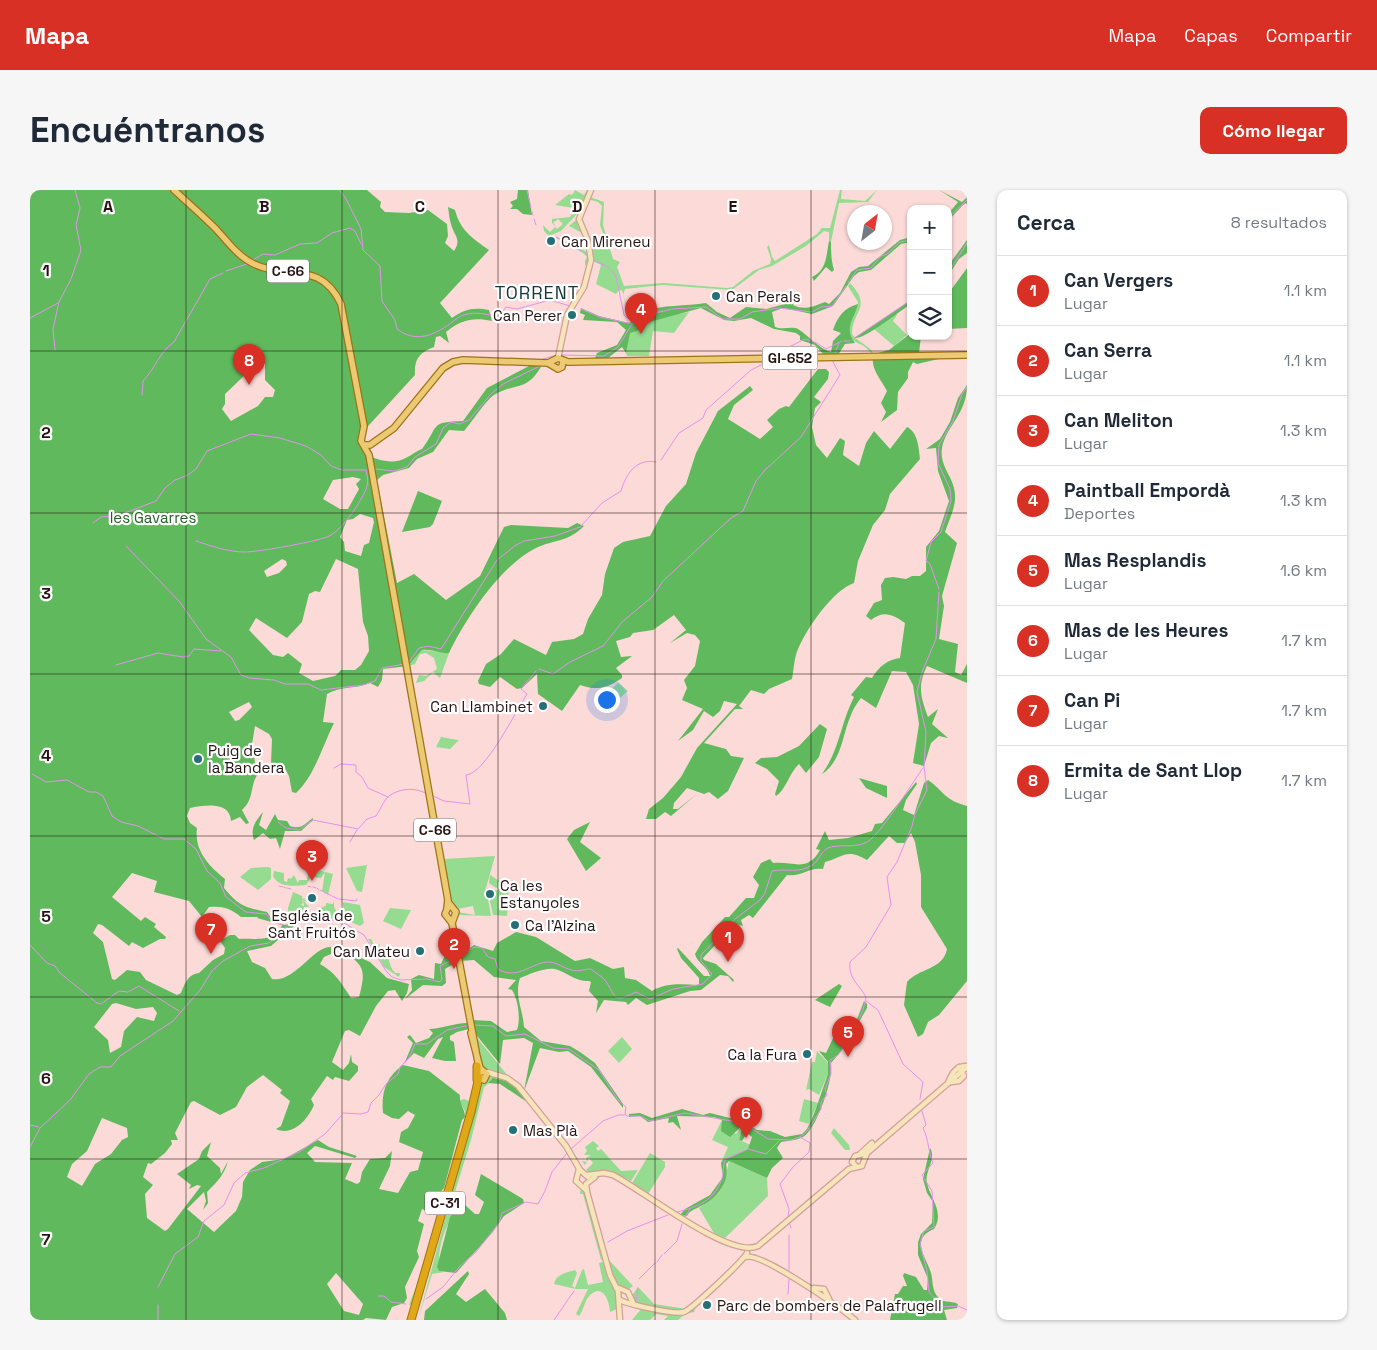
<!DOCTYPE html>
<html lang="es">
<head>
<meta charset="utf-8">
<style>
  body { margin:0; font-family:"Space Grotesk",sans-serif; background:#f6f6f7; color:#1f2937 }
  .controls { position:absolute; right:15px; top:15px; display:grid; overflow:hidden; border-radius:10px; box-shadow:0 1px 4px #0004 }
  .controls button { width:45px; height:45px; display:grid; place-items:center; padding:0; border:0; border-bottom:1px solid #e0e1e3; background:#fff; color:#1f2937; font:25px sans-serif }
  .compass { position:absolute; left:817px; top:15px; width:45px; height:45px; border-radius:50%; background:#fff; box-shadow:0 1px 4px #0004; rotate:31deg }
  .you { position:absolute; left:576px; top:509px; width:18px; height:18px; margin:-12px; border:4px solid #fff; border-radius:50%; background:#1a73e8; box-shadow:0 0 0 8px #1a73e833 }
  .badge { display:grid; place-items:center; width:32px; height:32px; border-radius:50%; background:#d93025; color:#fff; font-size:16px; font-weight:700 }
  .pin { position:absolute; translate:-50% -41px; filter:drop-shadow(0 1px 2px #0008) }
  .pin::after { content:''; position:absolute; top:26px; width:18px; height:15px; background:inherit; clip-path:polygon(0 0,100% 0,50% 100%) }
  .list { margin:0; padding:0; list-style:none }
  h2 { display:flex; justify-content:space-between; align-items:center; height:65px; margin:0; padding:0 20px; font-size:21px }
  h2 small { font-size:16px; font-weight:400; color:#747a83 }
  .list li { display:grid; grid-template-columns:32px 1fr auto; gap:15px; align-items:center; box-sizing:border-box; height:70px; padding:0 20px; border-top:1px solid #e0e1e3 }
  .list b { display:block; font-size:19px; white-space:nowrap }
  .list p { margin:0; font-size:16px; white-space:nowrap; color:#747a83 }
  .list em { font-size:16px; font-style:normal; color:#747a83 }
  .icon { flex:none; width:28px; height:28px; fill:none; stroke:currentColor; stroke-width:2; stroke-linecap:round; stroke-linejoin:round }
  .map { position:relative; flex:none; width:937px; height:1130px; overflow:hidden; border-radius:10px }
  header { display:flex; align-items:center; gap:30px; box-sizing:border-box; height:70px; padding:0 25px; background:#d93025; color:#fff }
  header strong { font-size:24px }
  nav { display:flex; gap:28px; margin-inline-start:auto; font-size:18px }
  .intro { display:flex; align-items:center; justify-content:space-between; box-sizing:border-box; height:120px; padding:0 30px }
  h1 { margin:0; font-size:35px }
  .button { padding:12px 22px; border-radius:10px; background:#d93025; color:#fff; font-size:18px; font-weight:700 }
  main { display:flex; gap:30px; padding:0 30px }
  aside { flex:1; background:#fff; border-radius:10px; box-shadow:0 1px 4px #0004 }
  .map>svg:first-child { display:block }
  .green { fill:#95dc91 }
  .forest { fill:#60ba5d; fill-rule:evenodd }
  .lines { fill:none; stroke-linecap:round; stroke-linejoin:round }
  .stream { stroke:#e591ee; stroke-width:1 }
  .secondary-casing { stroke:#d29f9c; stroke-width:7 }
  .primary-casing { stroke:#9f7315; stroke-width:8 }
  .highway-casing { stroke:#9f7315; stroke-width:9 }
  .secondary { stroke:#f6e5b9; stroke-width:4.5 }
  .primary { stroke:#ecca74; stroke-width:5.5 }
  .highway { stroke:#e0a717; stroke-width:7 }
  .grid { fill:none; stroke:#251312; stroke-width:1; stroke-opacity:0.55 }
  .poi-dot { fill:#256f76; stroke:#fff; stroke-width:2 }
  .labels { text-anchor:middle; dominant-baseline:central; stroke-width:4.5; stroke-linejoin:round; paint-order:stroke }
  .shield { fill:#fff; stroke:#665a59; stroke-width:1 }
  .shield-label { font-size:14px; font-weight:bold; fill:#251312 }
  .poi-label { font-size:15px; fill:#251312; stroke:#fff; text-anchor:start }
  .park-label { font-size:15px; fill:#235f22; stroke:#fff }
  .quarter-label { font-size:18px; letter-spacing:1px; fill:#133639; stroke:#fff }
  .grid-label { font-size:16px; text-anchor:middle; font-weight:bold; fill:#251312; stroke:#fff; stroke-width:4.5; stroke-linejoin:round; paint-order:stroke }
</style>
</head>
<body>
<header>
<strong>Mapa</strong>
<nav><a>Mapa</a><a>Capas</a><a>Compartir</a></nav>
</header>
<div class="intro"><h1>Encuéntranos</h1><a class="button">Cómo llegar</a></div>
<main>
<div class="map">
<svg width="937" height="1130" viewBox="0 0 937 1130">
  <rect width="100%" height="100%" fill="#fbdad8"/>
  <g class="green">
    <polygon points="545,0 554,5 557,0 560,0 550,19 525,15 539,4 542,5"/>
    <polygon points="810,0 812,0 811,9 835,11 847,0 838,12 809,13 801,52 799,51 799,42 794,41 776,56 742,76 729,80 702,100 632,95 595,99 593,105 597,116 596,116 592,100 588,101 586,104 566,94 571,75 559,69 555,76 555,71 557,67 555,64 526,48 527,47 557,62 552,43 539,36 547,29 560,52 575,48 570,35 572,16 568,12 558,9 560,7 574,12 573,35 583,69 590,72 587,77 594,96 634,93 697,98 703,97 723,81 740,74 741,69 737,57 739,55 742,67 745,71 787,44 792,38 800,38"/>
    <polygon points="545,19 547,24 531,41 519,46 514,41 513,35 520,42 525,37 527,39 533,34 528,29 523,33 527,38 522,33 522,29 540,27"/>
    <path d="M820,93C843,117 822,121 822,144C827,152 838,154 844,164C839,163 838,158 832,155C806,145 827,130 828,112L818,96Z"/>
    <path d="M659,122L644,143L623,141L619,166H597C586,130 635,127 659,122Z"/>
    <polygon points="865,123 867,125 863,131 877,145 864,156 844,139"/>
    <polygon points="392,460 419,463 410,488 403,482 394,491 386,493 389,485 396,486 407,479 404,468 396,463 390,464 385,474 378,476"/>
    <polygon points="588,493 598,501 584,513 576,504"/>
    <polygon points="411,547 428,550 429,550 420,559 406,557"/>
    <polygon points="465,666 454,705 458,709 461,726 429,725 428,722 445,725 443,716 427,719 421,716 414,669"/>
    <polygon points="337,675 332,702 327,701 316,678"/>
    <polygon points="238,677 241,678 241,689 228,700 210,687 221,678"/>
    <path d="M279,678L303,684L298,705L292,701L295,682L291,688L281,687L276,695C264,696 249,698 243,686L244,681L254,683V691L257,692L258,688L261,689L264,685L268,693L269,690H277Z"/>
    <polygon points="460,685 474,694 470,697 472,696 474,699 477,696 479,697 477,726 463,725 460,711 464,703 458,702 468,700 470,697 466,698 459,693"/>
    <polygon points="263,702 272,706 273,713 271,715 274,716 273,709 274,708 277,712 273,710 279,717 274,717 273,722 259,728 258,718"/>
    <polygon points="304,711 304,717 307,722 313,721 313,712 330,715 334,733 330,736 309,727 290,731 294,729 285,730 274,727 278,722 281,725 284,723 284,726 289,728 290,723 300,726 300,721 290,722 287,719 292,718 291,715 292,717 296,716 296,713 303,714"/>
    <polygon points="360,718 381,720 371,739 353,731"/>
    <path d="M338,749H341L345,757L350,754L348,760L351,762L355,756C359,766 358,775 365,783H370L369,787L354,777Z"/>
    <polygon points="444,844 478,886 453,878"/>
    <polygon points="592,847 602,859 589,873 578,861"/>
    <polygon points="787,861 798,873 798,884 789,905 779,899 776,900 782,872 785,872"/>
    <path d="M462,886L474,888L485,894C472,889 463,889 454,897L441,950L424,1005L430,1015C415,1034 407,1057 409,1081L414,1082L402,1084L388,1130L451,894Z"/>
    <polygon points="434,909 441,912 385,1109 383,1114 379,1115 393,1079 412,1011 412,1007 408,1005 414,1004 435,927 435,921 429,911"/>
    <polygon points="774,909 788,913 779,934 769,931"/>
    <polygon points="692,930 693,935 706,944 713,935 709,950 721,955 718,959 696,969 692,980 691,973 698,957 682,950"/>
    <polygon points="804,938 819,955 820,960 815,960 801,943"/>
    <polygon points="563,951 569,956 566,958 568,961 571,959 591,981 608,980 601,991 581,981 561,983 556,980 563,973 559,968 555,975 552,971 557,972 556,968 561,965 554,965 557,961 555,957"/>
    <polygon points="620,963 635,972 635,977 618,1004 602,993"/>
    <polygon points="699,971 737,988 738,1006 695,1048 685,1045 669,1018 689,1003 694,994"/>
    <polygon points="551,997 555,1001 572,1069 571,1070 553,1004 550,1004"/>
    <polygon points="559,1002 578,1069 603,1096 599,1099 587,1096 583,1089"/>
    <path d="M573,1072L578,1089L587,1101V1119L580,1122C580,1114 574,1092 560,1105C554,1111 554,1120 549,1126L546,1124L558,1099H546L524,1094C526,1084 536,1083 545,1080L547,1083L542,1096L545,1098L552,1080L554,1079L558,1095L573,1092L569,1073Z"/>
    <path d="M608,1097L624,1114L657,1119C642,1125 617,1118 603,1111L601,1107Z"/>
    <polygon points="666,1116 664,1122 655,1124 648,1130 634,1130 638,1126 626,1124 620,1130 602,1130 612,1118 652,1124"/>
  </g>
  <g class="forest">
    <path d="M0,0H337L351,12L350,17L355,22L379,23L398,20L417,34L418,46L415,53L424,61C432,49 424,46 421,34C419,28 419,22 418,17L425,20C430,40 442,48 459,60L410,113L422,128C434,119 444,117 459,120L462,131C443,127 431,130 416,142L419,153L410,146L406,147L404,157C389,163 384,169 385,185L329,246L328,252L336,265C346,269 359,274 371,270C378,268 384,262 392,259C410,235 399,232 433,231L457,198L499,176L512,175C497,202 487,192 464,205C456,210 442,232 434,241L419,240L403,262L387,269L379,278L353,285L347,290L367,393L384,384L416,410L450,386L474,337L481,335L538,338L547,333L554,336C537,353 525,349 506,358C470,376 436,428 419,463C412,464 401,459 392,460L378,476L353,479L352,490L348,497L340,493C327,499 310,496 297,504L293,532L304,533C292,557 285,585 266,603L262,602L259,586L252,573H241L242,549L239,544L225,536L222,554L227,585C220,597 224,610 212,620L219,633L216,634L210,627L201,631C200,611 175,615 160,618L157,626L160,633L167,638C164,661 179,676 195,689L194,698C210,717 215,717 237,722L244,732L255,735L271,730L241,756L217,761L222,772L235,778L242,789C265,793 283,756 301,757V764L294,767L290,774C306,783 311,793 321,808L329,807C337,777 333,776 311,759L340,772L357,788L379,794L377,803L372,811L365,800L358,801L346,816L330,846L319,840L315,841L302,872L313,880L319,873L321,864L322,872L328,876V881L319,891L305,887L303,890L297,886L281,909L284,915C278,929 263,947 246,939L251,936L260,911L250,903L252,900L233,885L217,897L206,917L190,925L164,911L161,912L145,943L148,950H141L142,954L135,963L121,974L118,973L113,987L123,995L115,1004L117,1028L135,1041L138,1039L171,996L167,995L159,999L161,995L147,984L169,969L172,961L181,952L177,966L190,978L191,984L198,971C194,985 188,991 177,1002L178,1013L173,1020L176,1011L174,1002L157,1019L184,1042L206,1021L212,1007L213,992L220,980L232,972L254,969L288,950L299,957L327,966L325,968L285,956L277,963L285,972L322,973L315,989L327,994L330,992L332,982L340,969L355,968L362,961L360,976L349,999L368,1003L380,982L388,980L393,962L369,952L371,942L378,938L385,925L378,921L369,929L362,928L353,923C351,902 356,887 373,875L399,881L430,905C429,914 435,919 435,927L432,930L414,998L408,1005L405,1024L392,1019L388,1031L394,1034L387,1061L389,1067L375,1097L377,1108L374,1113L362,1117L356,1130L336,1128L333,1130H0ZM231,170L235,174V190L245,200L243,207H235L228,216L201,231L192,219L195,214V204L216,184L224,187L223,174ZM323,287L331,289L326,294L329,299L318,319H310L293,309L303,290ZM330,324L343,328L344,332L339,353L334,355L331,366L315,361L314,352L310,347L317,330L323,329ZM252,369L256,371L257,375L249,383L237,387L234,381ZM306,369L328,379L333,432L338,446L339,461L331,475L325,480H311L305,486L283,491L269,483L272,474L258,463L253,467L243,465L219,440L226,428L257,448L272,432L279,404L285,401L290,402ZM219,512L222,517L209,530L205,531L199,522ZM102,683L127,691L124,702L159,711L172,727L179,717C193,716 200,718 211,727H228L227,728L252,735C245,753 225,748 209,749L205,745H200L190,751L195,758L194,764L183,770L169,783C158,784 155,793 151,803L147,805L116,790L110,782L97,780L85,790L82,789L73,752L63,743L68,734L72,735L99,756L102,752L113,758L130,749H135L136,747L124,737L126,734L115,727L111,731L82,707ZM86,813L106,819L123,817L127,823L124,831L107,827L94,841L91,857L80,863L78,850L64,837L82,814ZM72,928L97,938L98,947L92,950L81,964L65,974L52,996L37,987L42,974L57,961ZM306,1083L333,1114L329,1125L314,1121L297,1094Z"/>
    <polygon points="488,0 498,0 502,25 493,24 487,19 480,19 483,16 480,12 487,9"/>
    <polygon points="909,0 932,12 936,8 937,0 937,15 936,13 933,15 918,31 918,24 928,12"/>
    <path d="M881,47V52L871,54L841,80L829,82L824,86L803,116L782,124L753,118L742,122L745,137C752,140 762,136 768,139C779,146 788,158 801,162L803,151L811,143L803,140C808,126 814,118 828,114C825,129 813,138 825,153L815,154L808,165H794L785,155L770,150V146L766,143L744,139L721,128L704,131L694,130L671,118L612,134L607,141L600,143L596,163L592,157L578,168H565L567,163L587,155L596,140L587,132L553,130L555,125L550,123L551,118L569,126L599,133C605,131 608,123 614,121C632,115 656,116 676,113L687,122L700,128L716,117L736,119L755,114L767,105L763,115C775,121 784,116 795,112L799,114L810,103L821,82L829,77L838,76L870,50Z"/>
    <polygon points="937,50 937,63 929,69 918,86 918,76"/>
    <path d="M799,51L801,52C801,61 801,70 804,80L802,82L796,77L784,91L782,87C797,80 796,66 799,51Z"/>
    <polygon points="937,78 937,138 918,139 918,104"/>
    <path d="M881,110V114C869,121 835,150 824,148Z"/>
    <path d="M881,143V146H891L889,163H904L913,168L887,174L883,172L878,182V188L868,202L867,220L851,232L856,222L851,213L857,201C851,189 839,177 844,164L859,160Z"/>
    <path d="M788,179H796L799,182L798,189L784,207L791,212L785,218L782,237L786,255L797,268L810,248L815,251L813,265L829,276L836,253L844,241L860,259L877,237C888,242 889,259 890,269L860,304L855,320L843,335L828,371L824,393C803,400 777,438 768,459C764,468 764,479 762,489L739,499L734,504L721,500L709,516L713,519H705L674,553L696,559L701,566L714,568L698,601L688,609L679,602L674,604L657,598L644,613L643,619H648L667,604L641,626L635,622L626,629H616L619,619L633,608L651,587L667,558L707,514L694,511L690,521L683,527L674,521L663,540L648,551L673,519L652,510L657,498L654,490L665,476L670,451L665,445L657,443L640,453L656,440L644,425L623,440L603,443L600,447L586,451L591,467L602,466L586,478L592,485V488C578,498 566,501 550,495L532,521L508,504L507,484L492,498L487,499L470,487L460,497L449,494L448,491L456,474L471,464L484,449L516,465L522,452L544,449L553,444L558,429L572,405L575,384L584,358L593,352L620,346L636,316L656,294L666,263L688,221L720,196L723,200L704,215L698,229L730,249L743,237L737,230L749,219L756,216L759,217Z"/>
    <path d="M937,195C937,224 916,236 912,258C909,277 925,288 925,305C926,317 919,330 915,342L927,353L912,406L914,416L909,449L928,454L925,482L931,485L937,474V493L897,476C887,496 891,508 898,527L908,519L902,534L918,548L909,546L901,553L894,576L883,573L889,534L883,495L876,482L862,481L846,518L831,508C827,513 823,519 821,525C812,545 812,571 792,584C809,561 811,532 824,507L821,505L836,487L842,488C848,477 859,469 870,468L875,433C863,424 853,420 841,430L836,426L844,413L852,410L851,395L855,388L863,387L876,389L882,386H890L896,381V357L909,341L919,311L908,281L906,258L896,259L910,249L920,232L928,208Z"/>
    <polygon points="388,301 412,311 403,334 400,337 372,342"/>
    <path d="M790,534L797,539L789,567L776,583L769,574C759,583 756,600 746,606L745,604L749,591L737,579L725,573L731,568L747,567L769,556Z"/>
    <polygon points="829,588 857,596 857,608 836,598"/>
    <path d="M898,590C914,601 914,610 937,616V791L909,825L898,832L893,844L888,847L874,815L877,792C889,778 913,780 917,759L891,717V685L885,652L881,643L875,653H867L859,646L837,670C816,658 814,667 795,672L793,679C779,677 772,687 757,685L723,728L719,725L711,730L713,736L705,734L673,768L674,770L686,774L704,790L703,792L698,786L690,785L671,800L660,801L617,815L606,808L598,815L596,812L574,810L566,823L568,811L559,801L561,792L559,791C546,792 536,782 525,779C516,777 499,784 490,788C484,806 493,819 494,837L511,851L540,856L550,862L565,873L593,914V918L561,877L538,861L529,862L510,858L494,901L503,853L494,848L473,850L470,874L443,841L442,830L461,831L477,842L487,840C491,829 488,809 482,800L478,799L486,790L464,787L444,770L430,771L424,735L440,758L444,755L463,761L467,753L486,742L506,747L545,771L560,768L583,779L594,777L595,788L606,790L622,801C635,793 651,794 667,795L669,794V788L651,768L647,759L648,758L674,786H680C678,777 667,773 665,764L672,752L695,727H699L716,708H724L729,695L723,687L731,673L740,669L743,673C764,671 777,683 790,660L786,659L795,641L799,650L818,648L842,641L845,634L852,633L886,592L887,594L876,610L873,620L884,625L894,593Z"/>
    <path d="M233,622L229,635L236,640L245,624L248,630L257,631L260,636C272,640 274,634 283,628V630L271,641H255L250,659L246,648L240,649L233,643L224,650C220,638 225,632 233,622Z"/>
    <polygon points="560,632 550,652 571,668 556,681 537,649 544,640"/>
    <polygon points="423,755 427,772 415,779 416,793 412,796 393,795 375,809 382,800 381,789 389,785 404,789 405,773 411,774 417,761"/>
    <polygon points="809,794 812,796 800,817 785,810"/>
    <path d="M834,811L837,814V818C826,837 816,857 801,873C804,887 787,939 773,947C767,950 758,951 751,952L747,958L753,968L742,978L737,988L699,971L696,974C700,993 687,1009 669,1017C664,1020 660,1020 657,1026L650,1025L655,1019L680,1005L693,987L691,973L693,970L718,959L722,947L717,943L712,951L709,950L713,935L700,947L691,941L692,930L684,927L647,926L651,940L643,932L638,933L639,928L618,932L610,926L599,927V924L610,923L622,928L652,919L673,925L680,923L712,931L727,940L740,941L755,947L772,944L777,939L784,924L798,884V872L789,861L796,863L806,842L814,847L826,832Z"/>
    <path d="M437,833L439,839L427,842L420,846V850L424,852L426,871H415L402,868L413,847L408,849L394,868L384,863L374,874L383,853L377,847L380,845L386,853L399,848L403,843L399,839C411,839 424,833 437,833Z"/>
    <polygon points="463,888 480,892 500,914 470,894 458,893"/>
    <path d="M900,958C907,969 894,982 897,993C900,1008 915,1022 904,1039C879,1049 897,1068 901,1083C903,1090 902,1100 907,1106C912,1114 921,1110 928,1114L927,1118L914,1120L917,1130H860L865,1104H868L873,1096H877L873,1086L874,1083L886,1087L894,1100H897L898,1089L888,1065V1052L891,1044L902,1033L903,1012L897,1003L893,989Z"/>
    <polygon points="451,984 493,1009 494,1013 474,1026 462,1043 426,1083 409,1081 407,1077 420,1027 430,1015 424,1005 445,1024 449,1024 454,1012 445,1005"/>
    <polygon points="438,1081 439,1084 426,1104 436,1112 455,1099 475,1123 477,1130 394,1130 395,1121"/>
  </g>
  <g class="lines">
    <g class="stream">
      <path d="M309,0L315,7L331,39L333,60L350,76L352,111L365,130L367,139C385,153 403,146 421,133C425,130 429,126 434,125C446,121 457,125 469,126L476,117L487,119L520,110L540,116"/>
      <polyline points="497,0 501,18"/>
      <polyline points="502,22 503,25"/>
      <polyline points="918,28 937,10"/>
      <polyline points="504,29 506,35"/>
      <polyline points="526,47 552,61 559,68"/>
      <polyline points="223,70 233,64 245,65 270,54 287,53 302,43 320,38 325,41 331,54"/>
      <polyline points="563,70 578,77 586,86 594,125 597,128 615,121 631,121"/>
      <polyline points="196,81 217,74"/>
      <polyline points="918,83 937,53"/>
      <polyline points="818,93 827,80 841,78 851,66 857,64 870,52 881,50"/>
      <polyline points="551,119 570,127 602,134"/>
      <polyline points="0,128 28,113"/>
      <polyline points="826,147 881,110"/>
      <polyline points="814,151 820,151"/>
      <polyline points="25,160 23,139 29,112 41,89 51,60 46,35 50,18 45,0"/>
      <polyline points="805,163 809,153"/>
      <polyline points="532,165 574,166 588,157 602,134 614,126 642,119 676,117 693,129 710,129 722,122 749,118 782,122 791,117 802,116 816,96"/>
      <polyline points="743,165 775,149 787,153 796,159 812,151"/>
      <polyline points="513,169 527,165"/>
      <path d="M112,205L113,191C125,179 130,161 144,152L180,89L193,83"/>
      <polyline points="631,270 649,243 673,228 676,220 721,180 739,171"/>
      <polyline points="345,279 364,281 377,277 385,267 406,254 413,238 421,232 429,234 439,230 461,204 473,194 510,176"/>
      <polyline points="63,333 71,327 87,326 126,311 135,298 145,290 158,285 166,279 177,261 221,244 250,248 276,256 291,265 301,276 312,280 337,280"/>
      <path d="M166,351C181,356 198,362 215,362C227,362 293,351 301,345C312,338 320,326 327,316C334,303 341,296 336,281"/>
      <polyline points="96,356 149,411 176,449 201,467 211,485 219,488 244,490 255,494 278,494 291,500 333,495 345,491 352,478 374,474"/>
      <polyline points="909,399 900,374 896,371 901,352 911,342 921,311 920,299 908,273 909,255 923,231 932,204 937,197"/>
      <path d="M379,472L389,458L398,456L411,459L467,370L486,355L494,351L525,346L550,337L572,313L591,301C596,284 606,268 626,272"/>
      <polyline points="86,475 128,463 153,467 159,466 164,459 191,461"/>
      <polyline points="509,479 523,484 540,472 573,456 592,432 622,407 633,391 701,328 713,321 726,291 735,280 771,247 810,185 802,170"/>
      <polyline points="304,578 311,574 326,575 326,582 332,587 338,598 358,607"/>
      <polyline points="2,584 16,592 37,590 59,602 66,602 73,606 82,626 91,632 108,636 134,649 154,649 166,659 177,681 190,693 196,707 216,722 236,724 243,732 253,735"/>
      <path d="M403,606L414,611L440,614L436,585C455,584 486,521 497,504L491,499L506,481"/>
      <path d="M248,632L256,638L269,640L283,630L328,639L337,629L346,626C350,620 354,610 359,606C370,598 386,597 397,604"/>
      <polyline points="320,652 327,640"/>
      <polyline points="249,696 253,697"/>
      <polyline points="278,696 281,697"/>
      <polyline points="254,697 256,698"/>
      <polyline points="283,697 286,698"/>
      <polyline points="257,698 261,699"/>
      <polyline points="287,698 289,700"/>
      <polyline points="290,700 308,709"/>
      <polyline points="309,709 326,711 327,709"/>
      <polyline points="0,755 17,773 25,776 30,783 67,813 71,814 89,801 98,802 109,796 149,821"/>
      <path d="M431,764L445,757L452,758L458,767L465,769L468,779C486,790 499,775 516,772C526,771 532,778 542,780C548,782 555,779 561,779C565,783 570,785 574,789C587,805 580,815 606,802L620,809L643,799L673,794L682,784L671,771V765L705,729L730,710L735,703L742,681C755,678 770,684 782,675C789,671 791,661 798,658C807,654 823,658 835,653C848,649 882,593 893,578"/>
      <polyline points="836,811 848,820 873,874 893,892 890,909"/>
      <path d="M443,835L463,836L476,846L495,844L523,858L539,859L569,880L588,910L596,917L595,924L597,926H610L620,931L655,923L713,933L738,949L761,950L770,947L778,940L791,919V912L797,905L795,899L801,884L800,870C814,863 812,858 817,846C819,841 824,838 827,833C831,826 835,815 836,807C829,794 818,789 820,772L836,757L861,715L857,687L867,672L882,636L885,624L897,600L894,577L896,542L887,502L892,482L906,449L909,402"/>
      <path d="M892,921L896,935L893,938C899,950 898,962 903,973L892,985L902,1001L904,1037L894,1041L890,1054L897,1081L899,1102L912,1117L928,1116L937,1120"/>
      <polyline points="313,923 331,924 338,922 341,913 349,905 356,894 368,884 370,877 379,868 385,854 397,854 417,840 436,836"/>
      <polyline points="0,935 9,937"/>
      <polyline points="0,957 10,938 40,910 59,884 70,877 81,877 90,866 143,831 170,800 182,781 193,771 220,756 239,753 262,731 274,728 290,731 303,730 314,733 334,745 356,781 362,787 371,790 397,789 410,792 412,789 410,776 426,768"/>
      <polyline points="541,959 573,931 588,925 595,925"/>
      <path d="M647,1022C668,1017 685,1010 692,988C694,982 692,975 696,969L718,959L736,964L749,951"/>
      <polyline points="655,1027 660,1019"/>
      <polyline points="758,1028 759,1019 750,994 763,977 779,962 780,953 770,947"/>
      <polyline points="759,1032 761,1038"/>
      <polyline points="759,1045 759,1080"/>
      <polyline points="578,1052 597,1041 638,1025"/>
      <polyline points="634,1064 647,1051 652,1034"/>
      <polyline points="627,1072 632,1065"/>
      <polyline points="609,1089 625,1073"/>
      <polyline points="128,1097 145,1064 168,1047 174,1031 194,1015 204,993 215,983 234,978 269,962 295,944 311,926"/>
      <polyline points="758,1104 759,1089"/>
      <polyline points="348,1106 354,1106 361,1112 376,1114"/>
      <polyline points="396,1109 413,1097 430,1076 446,1062 469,1033 472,1023 496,1012 508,1014 515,1001 522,982 537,963"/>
      <polyline points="606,1111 608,1098"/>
      <polyline points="128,1130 128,1115"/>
      <polyline points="524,1130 544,1101"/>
    </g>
    <g class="secondary-casing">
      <g id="secondary">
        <polyline points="528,168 537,125 554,97 561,70 558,51 549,29 561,0"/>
        <polyline points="457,882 477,888 488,896 536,956 550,980 558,987"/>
        <polyline points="921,892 929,891 934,886 929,877"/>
        <path d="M918,893C922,883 926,876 937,876"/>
        <polyline points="830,964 842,953"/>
        <polyline points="826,976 822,972 825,966 837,963 937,877"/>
        <polyline points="549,979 546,991 556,1000"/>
        <path d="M557,985L574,983L583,985C611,999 700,1070 728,1056L819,979L832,976L837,963"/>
        <polyline points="565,987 556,994 557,1002 580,1085 588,1101 590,1130"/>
        <path d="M716,1067C731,1062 811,1118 825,1130"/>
        <polyline points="586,1097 598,1102 603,1113"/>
        <polyline points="784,1098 794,1099 799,1109"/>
        <path d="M590,1110C597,1114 645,1125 654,1122C662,1119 713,1071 717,1063"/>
      </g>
    </g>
    <g class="primary-casing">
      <g id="primary">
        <path d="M144,0C158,13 173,26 186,39C197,51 208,66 222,73C256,91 290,69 311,114L334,236L331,251L339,265L418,710L417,718"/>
        <polyline points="518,173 528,168 538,172 937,165"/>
        <polyline points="335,255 340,255 364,238 413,178 423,172 433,170 518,173 528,179 532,177 533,171"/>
        <polyline points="418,712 426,722 422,733 450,883 449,886 454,890 457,884 450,878 441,843"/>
        <polyline points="418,717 415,724 422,733"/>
      </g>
    </g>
    <g class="highway-casing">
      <g id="highway">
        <polyline points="447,890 447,876"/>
        <polyline points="381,1130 441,922 449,887"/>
      </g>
    </g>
    <use href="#secondary" class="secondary"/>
    <use href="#primary" class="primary"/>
    <use href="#highway" class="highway"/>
  </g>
  <path class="grid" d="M156,0V1130M312,0V1130M468,0V1130M625,0V1130M781,0V1130M0,161H937M0,323H937M0,484H937M0,646H937M0,807H937M0,969H937"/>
  <g class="poi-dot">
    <circle cx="521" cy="51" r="5"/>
    <circle cx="686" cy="106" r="5"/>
    <circle cx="542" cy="125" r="5"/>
    <circle cx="513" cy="516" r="5"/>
    <circle cx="168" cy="569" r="5"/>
    <circle cx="460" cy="704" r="5"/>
    <circle cx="282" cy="708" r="5"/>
    <circle cx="485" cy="735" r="5"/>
    <circle cx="390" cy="761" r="5"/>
    <circle cx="777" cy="864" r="5"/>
    <circle cx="483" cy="940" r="5"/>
    <circle cx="677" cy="1115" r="5"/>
  </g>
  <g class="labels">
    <g class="shield">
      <rect x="237" y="69.5" width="42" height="23" rx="4"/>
      <rect x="732.5" y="156.5" width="55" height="23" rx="4"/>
      <rect x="384" y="628.5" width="42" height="23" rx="4"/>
      <rect x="395" y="1001.5" width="40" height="23" rx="4"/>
    </g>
    <g class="shield-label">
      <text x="258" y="81">C-66</text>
      <text x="760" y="168">GI-652</text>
      <text x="405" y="640">C-66</text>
      <text x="415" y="1013">C-31</text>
    </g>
    <g class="poi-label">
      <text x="531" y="51">Can Mireneu</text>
      <text x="696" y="106">Can Perals</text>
      <text x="532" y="125" text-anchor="end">Can Perer</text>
      <text x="503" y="516" text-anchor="end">Can Llambinet</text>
      <text x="178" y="560">Puig de<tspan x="178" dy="17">la Bandera</tspan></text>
      <text x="470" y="695">Ca les<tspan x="470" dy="17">Estanyoles</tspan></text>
      <text x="282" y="725" text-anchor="middle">Església de<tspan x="282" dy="17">Sant Fruitós</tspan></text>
      <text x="495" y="735">Ca l'Alzina</text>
      <text x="380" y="761" text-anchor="end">Can Mateu</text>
      <text x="767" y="864" text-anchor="end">Ca la Fura</text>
      <text x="493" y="940">Mas Plà</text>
      <text x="687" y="1115">Parc de bombers de Palafrugell</text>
    </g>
    <g class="park-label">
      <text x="123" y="327">les Gavarres</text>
    </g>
    <g class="quarter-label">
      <text x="507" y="102">TORRENT</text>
    </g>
  </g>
  <g class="grid-label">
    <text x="78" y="22">A</text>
    <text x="234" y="22">B</text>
    <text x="390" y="22">C</text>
    <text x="547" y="22">D</text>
    <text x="703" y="22">E</text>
    <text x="16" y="86">1</text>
    <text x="16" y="248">2</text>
    <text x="16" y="409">3</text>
    <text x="16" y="571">4</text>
    <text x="16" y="732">5</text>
    <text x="16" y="894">6</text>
    <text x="16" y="1055">7</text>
  </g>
</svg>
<div class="controls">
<button>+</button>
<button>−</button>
<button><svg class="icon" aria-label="layers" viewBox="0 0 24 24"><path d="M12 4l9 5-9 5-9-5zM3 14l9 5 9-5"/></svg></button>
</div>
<svg class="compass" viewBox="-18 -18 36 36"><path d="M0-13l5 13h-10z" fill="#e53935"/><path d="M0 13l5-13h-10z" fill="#747a83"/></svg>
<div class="you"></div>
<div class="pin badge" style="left:698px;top:772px">1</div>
<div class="pin badge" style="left:424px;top:779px">2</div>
<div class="pin badge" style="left:282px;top:691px">3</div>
<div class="pin badge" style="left:611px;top:144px">4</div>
<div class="pin badge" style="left:818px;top:867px">5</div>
<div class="pin badge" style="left:716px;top:948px">6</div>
<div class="pin badge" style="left:181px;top:764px">7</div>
<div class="pin badge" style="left:219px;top:195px">8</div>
</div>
<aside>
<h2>Cerca<small>8 resultados</small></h2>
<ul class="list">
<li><span class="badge">1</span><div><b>Can Vergers</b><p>Lugar</p></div><em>1.1 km</em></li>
<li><span class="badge">2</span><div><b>Can Serra</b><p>Lugar</p></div><em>1.1 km</em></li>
<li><span class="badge">3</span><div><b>Can Meliton</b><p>Lugar</p></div><em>1.3 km</em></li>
<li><span class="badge">4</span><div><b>Paintball Empordà</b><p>Deportes</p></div><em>1.3 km</em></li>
<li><span class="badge">5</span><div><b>Mas Resplandis</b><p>Lugar</p></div><em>1.6 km</em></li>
<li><span class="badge">6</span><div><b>Mas de les Heures</b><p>Lugar</p></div><em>1.7 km</em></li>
<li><span class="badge">7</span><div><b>Can Pi</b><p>Lugar</p></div><em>1.7 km</em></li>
<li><span class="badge">8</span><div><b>Ermita de Sant Llop</b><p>Lugar</p></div><em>1.7 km</em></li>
</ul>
</aside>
</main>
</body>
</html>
